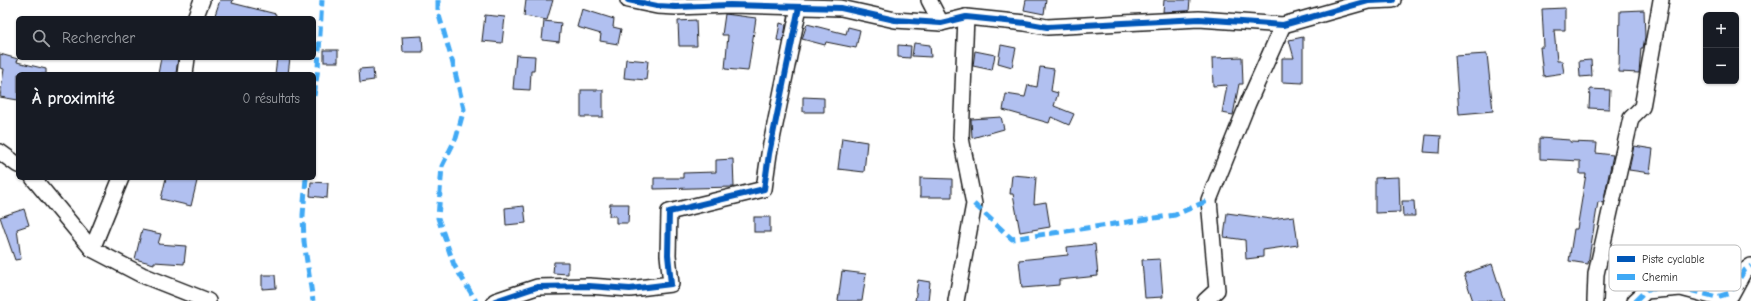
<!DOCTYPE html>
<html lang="fr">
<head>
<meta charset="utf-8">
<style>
  body { margin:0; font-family:"Comic Neue",sans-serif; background:#242831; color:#f1f3f6 }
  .controls { position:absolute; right:12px; top:12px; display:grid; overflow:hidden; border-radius:6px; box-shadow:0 1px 3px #0004 }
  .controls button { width:36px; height:36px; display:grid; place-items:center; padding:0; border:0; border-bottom:1px solid #363941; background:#171b24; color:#f1f3f6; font:20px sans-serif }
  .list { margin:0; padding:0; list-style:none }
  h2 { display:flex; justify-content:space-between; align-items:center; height:52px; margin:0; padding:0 16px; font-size:17px }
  h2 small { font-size:13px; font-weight:400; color:#9ea1a6 }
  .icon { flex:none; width:22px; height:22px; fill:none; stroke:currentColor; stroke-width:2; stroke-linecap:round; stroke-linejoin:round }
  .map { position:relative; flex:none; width:1751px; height:301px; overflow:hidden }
  .search { position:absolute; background:#171b24; box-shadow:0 1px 3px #0004; left:16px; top:16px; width:300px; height:44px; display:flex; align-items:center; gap:10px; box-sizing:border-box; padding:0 14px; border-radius:6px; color:#9ea1a6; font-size:15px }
  .panel { position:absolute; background:#171b24; box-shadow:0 1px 3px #0004; left:16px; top:72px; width:300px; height:108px; border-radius:6px }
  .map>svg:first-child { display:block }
  .building { fill:#b1c0f0; stroke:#1c1c1c }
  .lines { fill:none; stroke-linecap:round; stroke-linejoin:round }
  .minor-casing { stroke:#1c1c1c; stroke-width:18 }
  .minor { stroke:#fff; stroke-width:15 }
  .quiet { stroke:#3fa9f5; stroke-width:5; stroke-dasharray:10 5; stroke-linecap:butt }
  .cycleway-casing { stroke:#fff; stroke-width:8 }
  .cycleway { stroke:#0057b8; stroke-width:6 }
  .key { fill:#fff; stroke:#bbb; stroke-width:1 }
  .key-label { font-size:11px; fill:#1c1c1c }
</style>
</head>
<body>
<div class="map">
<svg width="1751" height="301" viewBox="0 0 1751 301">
  <rect width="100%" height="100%" fill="#fff"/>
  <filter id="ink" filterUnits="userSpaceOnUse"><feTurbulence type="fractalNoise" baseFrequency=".025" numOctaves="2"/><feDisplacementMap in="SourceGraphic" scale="8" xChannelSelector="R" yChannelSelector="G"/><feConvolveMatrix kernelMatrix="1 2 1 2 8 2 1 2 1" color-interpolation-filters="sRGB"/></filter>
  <g filter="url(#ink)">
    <g class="building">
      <polygon points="220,0 233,0 232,3 276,14 275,18 214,18"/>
      <polygon points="526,0 553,0 547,20 524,16"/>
      <polygon points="1026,0 1046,0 1044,14 1024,10"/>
      <polygon points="1164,0 1190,0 1189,11 1163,12"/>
      <polygon points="1565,8 1565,30 1554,30 1557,61 1562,61 1564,73 1543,76 1540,47 1544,47 1542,9"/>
      <polygon points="582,9 614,19 613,27 621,29 618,44 600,41 601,34 577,27"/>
      <polygon points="1644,10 1645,37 1643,48 1641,48 1639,73 1619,72 1620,11"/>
      <polygon points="725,14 756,18 748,71 725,69 728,35 722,35"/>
      <polygon points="485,15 505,17 502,43 482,41"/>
      <polygon points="696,20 697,46 679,46 678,21"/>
      <polygon points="544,21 561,23 559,42 542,40"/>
      <polygon points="780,23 786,25 783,42 777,40"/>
      <polygon points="807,24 846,34 848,27 860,30 856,48 826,42 825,45 802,39"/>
      <polygon points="422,36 423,52 403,52 402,37"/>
      <polygon points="1303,37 1303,83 1282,82 1282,58 1294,58 1289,40"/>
      <polygon points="914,43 930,45 931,57 912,56"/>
      <polygon points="898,45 911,46 910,58 898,57"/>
      <polygon points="1001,45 1016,48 1012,67 998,63"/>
      <rect x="324" y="50" width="14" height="12"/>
      <polygon points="975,51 995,55 992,70 973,66"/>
      <polygon points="0,54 18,59 17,62 46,69 46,74 18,74 18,100 0,97 4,69 0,68"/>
      <polygon points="1487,54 1493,111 1459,114 1455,56"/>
      <polygon points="516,55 535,56 534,71 531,71 530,90 513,89"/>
      <polygon points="1242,57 1243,84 1239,84 1233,115 1222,113 1227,85 1213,86 1212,58"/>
      <polygon points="161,58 178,58 176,74 158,74"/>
      <polygon points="277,58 290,58 288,74 275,74"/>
      <polygon points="626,59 648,61 646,80 624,78"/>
      <polygon points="1591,60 1592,76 1580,77 1579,61"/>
      <polygon points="1040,67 1054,69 1051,91 1058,93 1054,106 1074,114 1069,125 1051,117 1049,123 1003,110 1006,94 1025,97 1028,85 1037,87"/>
      <polygon points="373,68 374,80 360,82 359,69"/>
      <polygon points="1590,89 1610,90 1609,109 1589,108"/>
      <rect x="581" y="90" width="22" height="27"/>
      <polygon points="803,97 824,98 824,112 803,112"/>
      <polygon points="1001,117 1004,129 972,138 971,119"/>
      <polygon points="1426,135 1441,136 1440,153 1424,152"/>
      <polygon points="842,138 867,142 864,172 838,169"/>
      <polygon points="1540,138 1570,140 1570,142 1597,143 1596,153 1613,155 1603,203 1598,202 1588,264 1569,261 1574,229 1577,229 1586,174 1580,174 1580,161 1540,159"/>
      <polygon points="1634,146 1653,149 1650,173 1629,170"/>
      <polygon points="733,159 734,187 654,189 654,178 683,178 683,173 716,172 716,160"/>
      <polygon points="1012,175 1036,177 1034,204 1046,202 1050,227 1020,232 1013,194 1010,194"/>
      <polygon points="1399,177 1400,212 1375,213 1375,178"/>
      <polygon points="166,178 186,178 197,181 191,206 161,199"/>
      <polygon points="920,178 952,179 952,197 920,197"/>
      <polygon points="311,182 328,183 327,198 310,196"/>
      <polygon points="1402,201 1414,201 1415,216 1403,216"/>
      <polygon points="610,204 629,204 628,223 616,223 616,216 609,216"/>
      <polygon points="524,206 526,223 506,225 505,208"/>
      <polygon points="24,209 29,225 17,229 21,259 15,260 0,217"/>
      <polygon points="1227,213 1271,219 1294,216 1298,245 1263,250 1263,257 1246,259 1245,240 1224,237"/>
      <rect x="754" y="217" width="16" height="15"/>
      <polygon points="142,230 161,234 158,244 186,246 184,264 154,262 154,264 135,259"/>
      <polygon points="1095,244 1098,276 1059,280 1059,285 1022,288 1019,260 1068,255 1067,247"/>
      <polygon points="1160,259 1163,297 1145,298 1142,260"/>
      <polygon points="554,262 568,262 568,274 553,273"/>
      <polygon points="1492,264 1504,301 1473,301 1464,274"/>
      <polygon points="842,271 866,274 862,301 838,301"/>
      <polygon points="262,275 275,275 276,288 262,289"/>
      <polygon points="918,280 930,282 928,301 915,301"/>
    </g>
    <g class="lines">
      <g class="minor-casing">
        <g id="minor">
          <polyline points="628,0 657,6 676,7 730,5 841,8 895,20 941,23 966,17 1025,23 1047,27 1199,19 1283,25 1368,1 1393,0"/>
          <polyline points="929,0 941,23"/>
          <polyline points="195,18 202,0"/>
          <polyline points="185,74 187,58"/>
          <polyline points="0,152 18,165"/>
          <polyline points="33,178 92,249 142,275 208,301"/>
          <polyline points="92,249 121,178"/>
          <polyline points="495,301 537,287 589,286 630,289 671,284 668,255 669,212 764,189 769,154 799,7"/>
          <polyline points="956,301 974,204 961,138 966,17"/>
          <polyline points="1205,301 1217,290 1209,200 1248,103 1283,25"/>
          <polyline points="1595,301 1596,274 1631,118 1642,107 1661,0"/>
          <polyline points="1635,301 1646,291 1681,288 1719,298 1731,295 1744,271 1751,266"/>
        </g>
      </g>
      <use href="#minor" class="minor"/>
      <g class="quiet">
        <polyline points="438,0 438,12 452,60 464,109 456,138 442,166 438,218 454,265 476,301"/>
        <polyline points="314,96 318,68 322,0"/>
        <polyline points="306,178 303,215 304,242 313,301"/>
        <polyline points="974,204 1012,239 1175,215 1209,200"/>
        <polyline points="1635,301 1647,289 1681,288 1717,297 1730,293 1745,270 1751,266"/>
      </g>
      <g class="cycleway-casing">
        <g id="cycleway">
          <polyline points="628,0 657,6 676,7 730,5 841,8 895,20 941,23 966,17 1025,23 1047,27 1199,19 1283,25 1368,1 1393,0"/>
          <polyline points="495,301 537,287 589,286 630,289 671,284 668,255 669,212 764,189 769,154 799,7"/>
        </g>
      </g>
      <use href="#cycleway" class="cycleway"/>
    </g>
  </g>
  <rect x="1609" y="245" width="132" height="46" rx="6" class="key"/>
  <rect x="1617" y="256" width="18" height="6" fill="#0057b8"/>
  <rect x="1617" y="274" width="18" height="6" fill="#3fa9f5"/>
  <g class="key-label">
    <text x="1642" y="263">Piste cyclable</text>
    <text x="1642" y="281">Chemin</text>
  </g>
</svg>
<div class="controls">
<button>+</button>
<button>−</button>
</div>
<div class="search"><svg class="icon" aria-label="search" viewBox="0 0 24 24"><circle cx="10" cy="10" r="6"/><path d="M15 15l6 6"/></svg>Rechercher</div>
<section class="panel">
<h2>À proximité<small>0 résultats</small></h2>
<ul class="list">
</ul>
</section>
</div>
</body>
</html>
